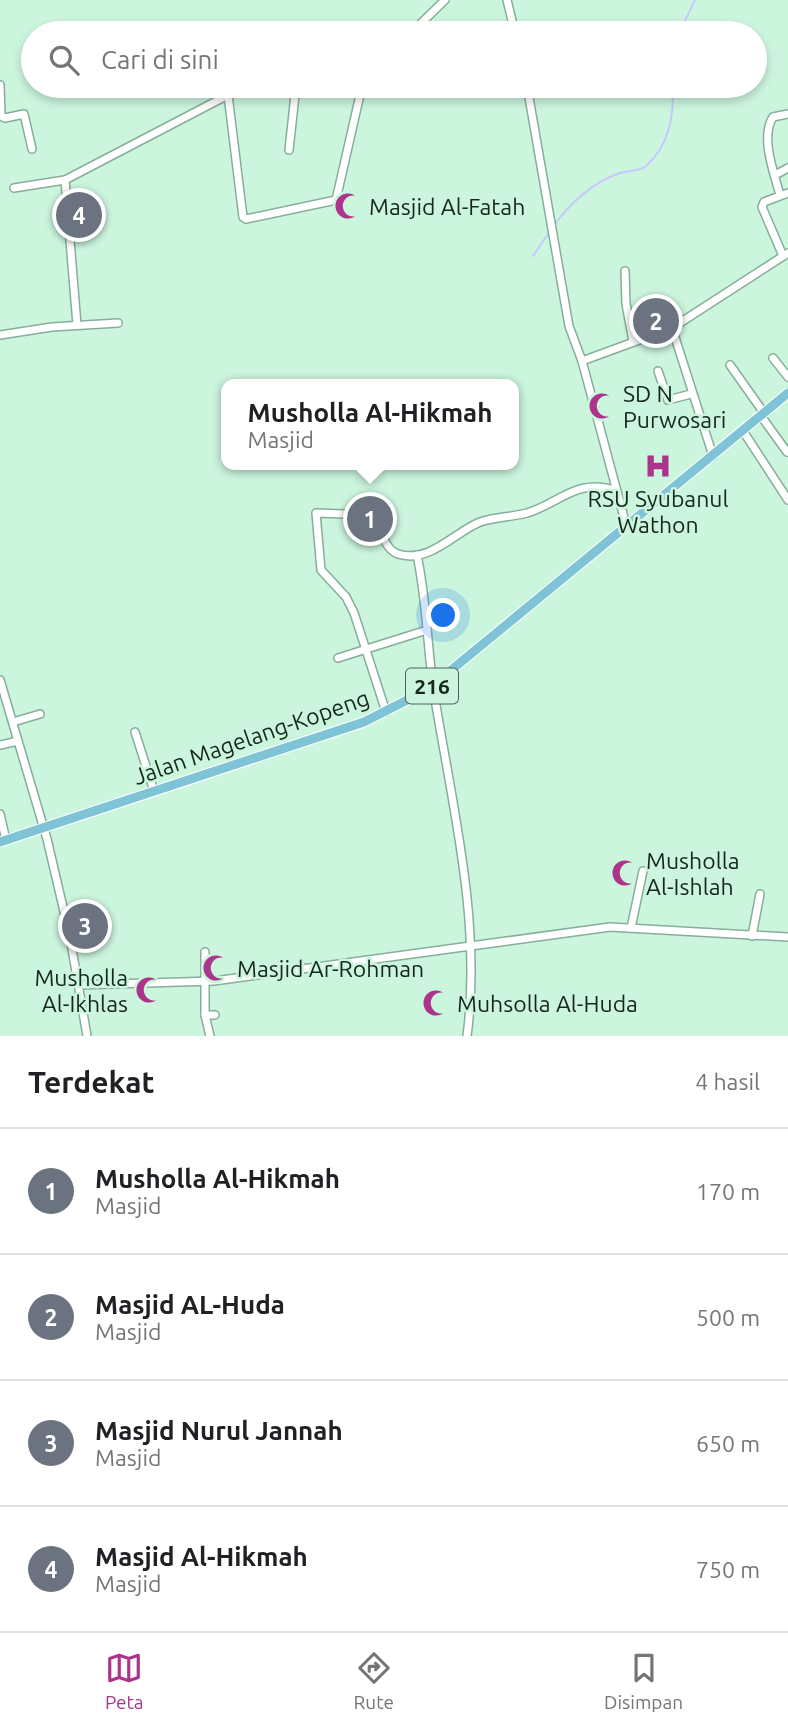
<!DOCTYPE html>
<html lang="id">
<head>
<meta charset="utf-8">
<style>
  body { margin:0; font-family:Ubuntu,sans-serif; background:#f2f2f2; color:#202124 }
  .you { position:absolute; left:444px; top:616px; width:24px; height:24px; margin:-18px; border:5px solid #fff; border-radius:50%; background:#1a73e8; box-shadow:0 0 0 10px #1a73e833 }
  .badge { display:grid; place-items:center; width:46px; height:46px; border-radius:50%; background:#ac348b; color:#fff; font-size:23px; font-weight:700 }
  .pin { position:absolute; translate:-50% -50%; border:4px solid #fff; box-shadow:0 2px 7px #0006 }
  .popup { position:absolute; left:221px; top:379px; width:298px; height:91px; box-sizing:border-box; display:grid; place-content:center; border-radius:14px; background:#fff; filter:drop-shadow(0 2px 5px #0005); font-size:23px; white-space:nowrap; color:#757577 }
  .popup b { font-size:26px; color:#202124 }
  .popup::after { content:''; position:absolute; left:50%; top:100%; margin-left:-14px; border:14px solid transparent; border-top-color:#fff }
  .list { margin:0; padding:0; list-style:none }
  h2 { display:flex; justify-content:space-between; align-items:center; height:91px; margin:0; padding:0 28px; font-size:30px }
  h2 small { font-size:23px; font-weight:400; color:#757577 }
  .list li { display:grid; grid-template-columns:46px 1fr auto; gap:21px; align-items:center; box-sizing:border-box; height:126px; padding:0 28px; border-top:2px solid #e0e0e0 }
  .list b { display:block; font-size:26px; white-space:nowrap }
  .list p { margin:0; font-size:23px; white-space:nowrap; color:#757577 }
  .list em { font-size:23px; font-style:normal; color:#757577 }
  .icon { flex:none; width:38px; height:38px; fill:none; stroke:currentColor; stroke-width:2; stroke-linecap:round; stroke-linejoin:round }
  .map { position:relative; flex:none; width:788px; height:1036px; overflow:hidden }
  .search { position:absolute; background:#fff; box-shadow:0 4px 10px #0003; left:21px; right:21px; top:21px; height:77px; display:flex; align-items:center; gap:18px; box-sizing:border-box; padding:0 24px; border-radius:38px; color:#757577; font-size:26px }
  .sheet { height:595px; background:#fff }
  nav { display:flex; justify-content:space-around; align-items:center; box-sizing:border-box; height:98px; border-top:2px solid #e0e0e0; background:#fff; font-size:19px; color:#757577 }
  nav a { display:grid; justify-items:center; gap:4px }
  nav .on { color:#ac348b }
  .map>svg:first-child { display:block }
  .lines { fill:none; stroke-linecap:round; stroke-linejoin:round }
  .stream { stroke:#c5cafe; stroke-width:2 }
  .minor-casing { stroke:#86ae98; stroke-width:10 }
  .major-casing { stroke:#fff; stroke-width:11 }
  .minor { stroke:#fff; stroke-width:7 }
  .major { stroke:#7fc3d6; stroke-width:9 }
  .labels { text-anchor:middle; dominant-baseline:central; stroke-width:5; stroke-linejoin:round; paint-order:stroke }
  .shield { fill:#ccf5de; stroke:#4d6558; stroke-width:2 }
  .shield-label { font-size:21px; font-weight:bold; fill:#17271e }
  .poi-label { font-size:23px; fill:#17271e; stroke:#ccf5de; text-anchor:start }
  .street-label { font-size:23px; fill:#17271e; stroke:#ccf5de }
</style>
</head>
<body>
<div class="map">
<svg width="788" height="1036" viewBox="0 0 788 1036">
  <rect width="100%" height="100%" fill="#ccf5de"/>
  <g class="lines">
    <g class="stream">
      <polyline points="679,33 695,0"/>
      <path d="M553,227C569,204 593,182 620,173C629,170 639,172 646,166C669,146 675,114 672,86"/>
      <polyline points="533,256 550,231"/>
    </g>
    <g class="minor-casing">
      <g id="minor">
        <polyline points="507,0 515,33"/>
        <polyline points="411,33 445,0"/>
        <polyline points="0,85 1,116 5,118 24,114 32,149"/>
        <polyline points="527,86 569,326 582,361"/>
        <polyline points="228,95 243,217 246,219 336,200 362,86"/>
        <polyline points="289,150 296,86"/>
        <polyline points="775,175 788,168"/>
        <polyline points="14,188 65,180"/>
        <path d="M780,195C774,173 760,137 773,117L788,114"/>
        <polyline points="783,256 762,207 764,202 788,193"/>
        <polyline points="625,271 626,304 633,341"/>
        <polyline points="659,304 669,329"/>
        <polyline points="77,325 65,180 228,95 254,86"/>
        <polyline points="672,328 713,456"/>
        <polyline points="0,335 52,327 118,323"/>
        <polyline points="773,358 788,377"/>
        <polyline points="730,365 764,413"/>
        <polyline points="658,371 668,400 691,394"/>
        <polyline points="761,416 787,452"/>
        <polyline points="743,431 788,500"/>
        <polyline points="626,525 582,361 672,328 788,253"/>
        <path d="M417,555C427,601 427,647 434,693C452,805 482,922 467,1036"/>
        <polyline points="338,658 427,630"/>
        <polyline points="0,680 47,839 70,937 87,1036"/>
        <path d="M386,712L354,613L346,597L321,570L316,513L373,515C384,526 381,548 398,554C429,564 455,532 480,522C495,517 512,517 527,513C560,503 577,477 617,491"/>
        <polyline points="13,722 40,714"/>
        <polyline points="135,732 154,791"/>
        <polyline points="0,745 18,741"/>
        <polyline points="0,814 6,840"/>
        <polyline points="631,928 643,871"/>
        <polyline points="752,936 760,894"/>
        <polyline points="205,952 205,1015 215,1015"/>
        <polyline points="78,985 214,981 610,927 788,937"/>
        <polyline points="205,1015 210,1036"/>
      </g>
    </g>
    <g class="major-casing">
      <polyline id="major" points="0,842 364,722 427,690 788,393"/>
    </g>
    <use href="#minor" class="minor"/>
    <use href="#major" class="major"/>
  </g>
  <defs>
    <g id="mosque-bare" transform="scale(2.1)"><path d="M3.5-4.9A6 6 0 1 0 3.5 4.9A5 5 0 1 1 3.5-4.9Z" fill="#ac348b" stroke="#ccf5de" stroke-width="2.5" paint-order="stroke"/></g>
    <g id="hospital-bare" transform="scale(2.1)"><path d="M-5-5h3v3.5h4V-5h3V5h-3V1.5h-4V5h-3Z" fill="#ac348b" stroke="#ccf5de" stroke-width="2.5" paint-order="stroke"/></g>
  </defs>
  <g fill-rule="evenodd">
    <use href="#mosque-bare" x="348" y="206"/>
    <use href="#mosque-bare" x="602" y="406"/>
    <use href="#hospital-bare" x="658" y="466"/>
    <use href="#mosque-bare" x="625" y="873"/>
    <use href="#mosque-bare" x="216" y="968"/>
    <use href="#mosque-bare" x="149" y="990"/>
    <use href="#mosque-bare" x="436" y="1003"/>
  </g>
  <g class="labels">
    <rect class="shield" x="406" y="668.5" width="52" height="35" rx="5"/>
    <g class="shield-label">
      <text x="432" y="686">216</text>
    </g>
    <g class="poi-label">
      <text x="369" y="206">Masjid Al-Fatah</text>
      <text x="623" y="393">SD N<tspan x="623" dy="26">Purwosari</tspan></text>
      <text x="658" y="498" text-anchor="middle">RSU Syubanul<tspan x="658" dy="26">Wathon</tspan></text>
      <text x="646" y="860">Musholla<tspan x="646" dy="26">Al-Ishlah</tspan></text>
      <text x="237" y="968">Masjid Ar-Rohman</text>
      <text x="128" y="977" text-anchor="end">Musholla<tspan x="128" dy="26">Al-Ikhlas</tspan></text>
      <text x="457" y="1003">Muhsolla Al-Huda</text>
    </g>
    <g class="street-label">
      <text transform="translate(251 737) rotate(-19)">Jalan Magelang-Kopeng</text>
    </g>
  </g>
</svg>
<div class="you"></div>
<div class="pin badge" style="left:370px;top:519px;background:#6b7280">1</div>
<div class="popup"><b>Musholla Al-Hikmah</b>Masjid</div>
<div class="pin badge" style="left:656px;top:321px;background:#6b7280">2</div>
<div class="pin badge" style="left:85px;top:926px;background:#6b7280">3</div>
<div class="pin badge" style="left:79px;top:215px;background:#6b7280">4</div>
<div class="search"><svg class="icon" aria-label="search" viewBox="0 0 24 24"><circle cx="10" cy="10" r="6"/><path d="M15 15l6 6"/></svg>Cari di sini</div>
</div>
<section class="sheet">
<h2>Terdekat<small>4 hasil</small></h2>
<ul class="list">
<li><span class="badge" style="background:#6b7280">1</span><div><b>Musholla Al-Hikmah</b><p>Masjid</p></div><em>170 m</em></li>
<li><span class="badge" style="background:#6b7280">2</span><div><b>Masjid AL-Huda</b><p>Masjid</p></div><em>500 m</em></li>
<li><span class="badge" style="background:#6b7280">3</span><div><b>Masjid Nurul Jannah</b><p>Masjid</p></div><em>650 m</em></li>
<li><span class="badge" style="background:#6b7280">4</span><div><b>Masjid Al-Hikmah</b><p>Masjid</p></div><em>750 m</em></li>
</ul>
</section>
<nav>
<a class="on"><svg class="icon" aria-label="map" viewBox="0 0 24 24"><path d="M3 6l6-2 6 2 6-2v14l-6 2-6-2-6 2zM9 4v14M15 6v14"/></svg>Peta</a>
<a><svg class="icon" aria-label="directions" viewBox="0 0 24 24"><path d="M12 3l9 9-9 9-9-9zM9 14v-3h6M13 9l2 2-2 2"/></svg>Rute</a>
<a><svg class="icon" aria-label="saved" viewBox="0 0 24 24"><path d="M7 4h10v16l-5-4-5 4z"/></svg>Disimpan</a>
</nav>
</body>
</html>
